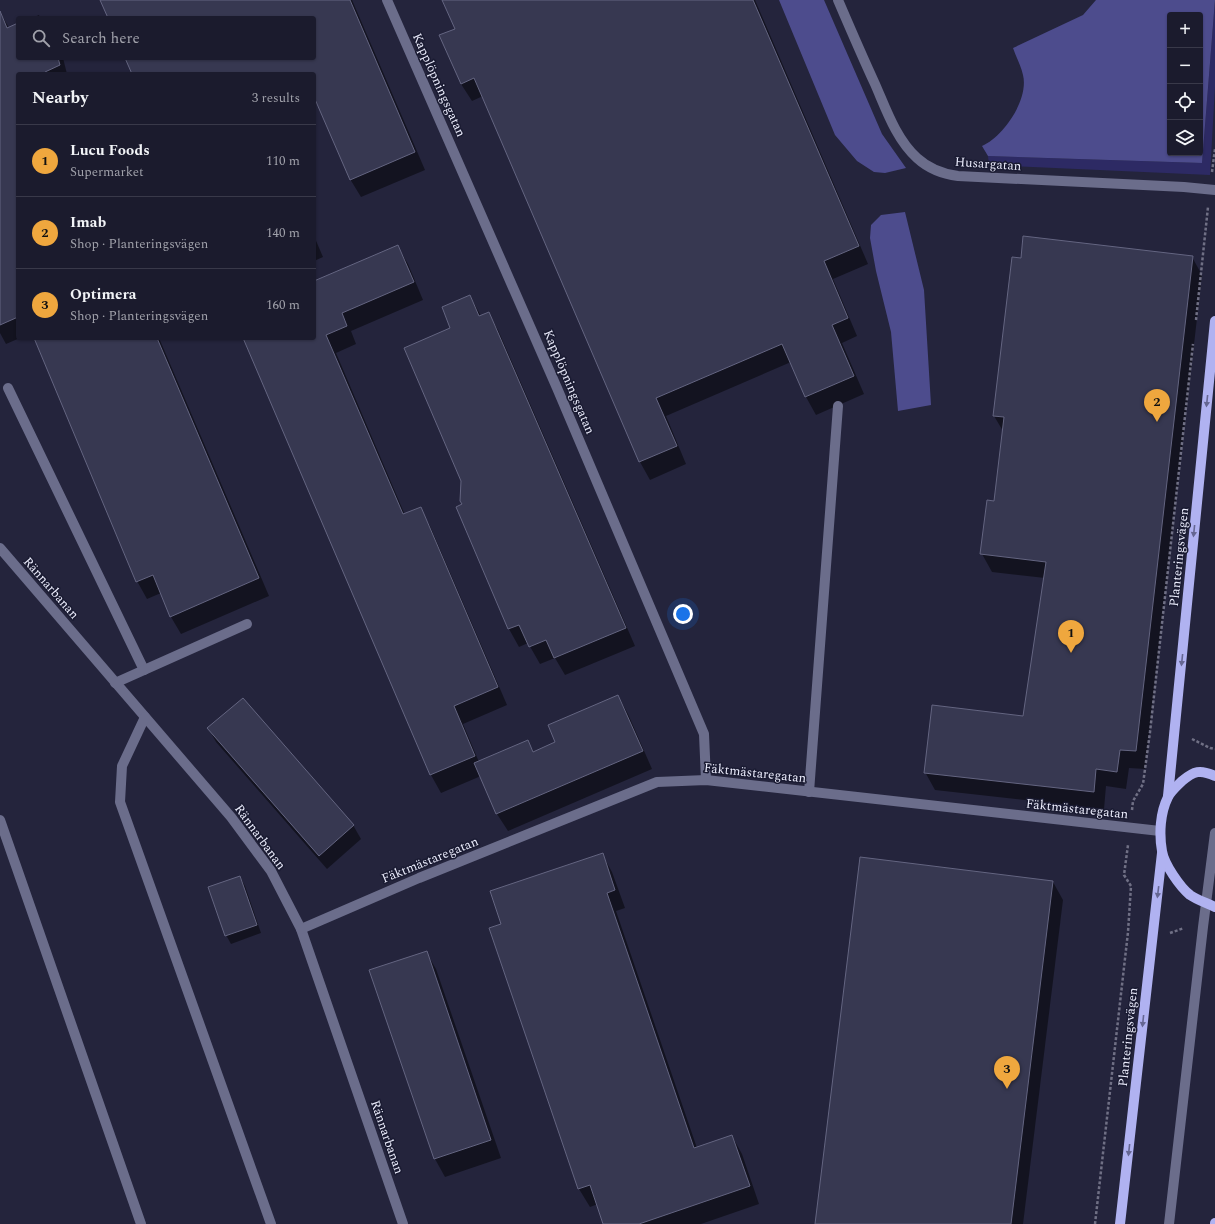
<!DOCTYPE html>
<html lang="en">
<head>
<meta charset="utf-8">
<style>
  body { margin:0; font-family:Spectral,serif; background:#242435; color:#f1f3f6 }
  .controls { position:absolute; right:12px; top:12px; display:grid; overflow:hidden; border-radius:4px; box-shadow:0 1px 3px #0004 }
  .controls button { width:36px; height:36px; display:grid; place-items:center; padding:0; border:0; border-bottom:1px solid #393949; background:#1b1b2d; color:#f1f3f6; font:20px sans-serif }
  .you { position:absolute; left:683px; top:614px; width:14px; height:14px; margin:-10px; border:3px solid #fff; border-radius:50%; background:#1a73e8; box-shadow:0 0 0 6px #1a73e833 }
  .badge { display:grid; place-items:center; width:26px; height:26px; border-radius:50%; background:#efa73e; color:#111; font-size:13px; font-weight:700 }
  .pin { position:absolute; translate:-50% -33px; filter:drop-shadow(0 1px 2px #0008) }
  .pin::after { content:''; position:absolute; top:21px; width:14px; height:12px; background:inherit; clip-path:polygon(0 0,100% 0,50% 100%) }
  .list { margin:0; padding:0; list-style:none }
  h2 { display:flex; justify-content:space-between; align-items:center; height:52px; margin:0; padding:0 16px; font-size:17px }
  h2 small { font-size:13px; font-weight:400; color:#a0a1aa }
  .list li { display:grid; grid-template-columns:26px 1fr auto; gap:12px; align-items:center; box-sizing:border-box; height:72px; padding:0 16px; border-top:1px solid #393949 }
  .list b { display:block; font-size:15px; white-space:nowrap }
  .list p { margin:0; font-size:13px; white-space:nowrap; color:#a0a1aa }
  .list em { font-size:13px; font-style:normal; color:#a0a1aa }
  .icon { flex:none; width:22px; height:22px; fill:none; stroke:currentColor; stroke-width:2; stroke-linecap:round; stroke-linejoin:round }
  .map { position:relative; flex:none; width:1215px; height:1224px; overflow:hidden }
  .search { position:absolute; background:#1b1b2d; box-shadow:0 1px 3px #0004; left:16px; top:16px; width:300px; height:44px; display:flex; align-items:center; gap:10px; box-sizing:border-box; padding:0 14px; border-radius:4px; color:#a0a1aa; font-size:15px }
  .panel { position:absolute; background:#1b1b2d; box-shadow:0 1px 3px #0004; left:16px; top:72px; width:300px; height:268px; border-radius:4px }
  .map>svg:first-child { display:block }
  .green { fill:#2d2a64 }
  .forest { fill:#4d4c8d; fill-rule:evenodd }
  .shadow { fill:#0007 }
  .building { fill:#373851; stroke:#646581 }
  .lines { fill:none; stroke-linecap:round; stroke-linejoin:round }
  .path { stroke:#707085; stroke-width:2.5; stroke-dasharray:3 2; stroke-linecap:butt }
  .minor { stroke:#6b6d8b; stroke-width:10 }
  .major { stroke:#b0b2f1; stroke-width:10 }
  .oneway { fill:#656692 }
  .labels { text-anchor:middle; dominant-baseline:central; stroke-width:3; stroke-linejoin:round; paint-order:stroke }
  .street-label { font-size:13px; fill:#ebecfc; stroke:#1a1b32 }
</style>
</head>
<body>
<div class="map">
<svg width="1215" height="1224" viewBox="0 0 1215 1224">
  <rect width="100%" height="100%" fill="#24243c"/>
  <polygon class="green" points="1215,0 1215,87 1210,175 989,165 988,156 1202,163"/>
  <g class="forest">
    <polygon points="779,0 824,0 882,134 906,168 885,173 874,172 857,161 835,135"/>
    <path d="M1096,0H1215L1202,163L988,156L982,146C1004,136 1029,99 1023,75C1021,66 1016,57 1013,48L1083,15ZM1170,15H1200V153H1170Z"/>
    <polygon points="905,212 924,290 931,405 898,411 891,332 876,271 870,238 871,225 881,215"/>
  </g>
  <g class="shadow">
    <polygon points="102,0 352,0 425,170 361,197 350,179 318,103 314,105 314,74 133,74 126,58 314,58 314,18 109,18"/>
    <polygon points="443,0 755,0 868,264 833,279 857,336 842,343 864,394 816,415 806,397 791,362 666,416 686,464 650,480 640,462 483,96 472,101 461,84 456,29"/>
    <polygon points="0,12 9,28 18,24 18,58 63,58 67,74 18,74 18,338 20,338 6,344 0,333"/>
    <polygon points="39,15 40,18 32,18"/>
    <polygon points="314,236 323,257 314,261"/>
    <polygon points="398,247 408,264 423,300 351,331 356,344 336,353 405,515 420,508 430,526 507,705 463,724 479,762 527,741 534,752 557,742 618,696 628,714 652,769 508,831 497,814 481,776 441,793 431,775 244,338 314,338 314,282"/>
    <polygon points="1192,257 1202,275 1145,769 1129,768 1126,789 1106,786 1104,809 935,790 925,772 1024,717 1045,578 992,572 982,554 994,502 1003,431 994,416 1021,259"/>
    <polygon points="470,296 481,316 488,313 498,330 635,646 565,675 555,658 540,664 528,643 519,647 509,629 457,508 463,504 462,481 452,328"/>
    <polygon points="35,338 159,338 269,596 181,634 171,617 161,593 147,599 137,581"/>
    <polygon points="209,729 353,825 361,839 327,869 216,742"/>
    <polygon points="602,854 612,872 625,908 616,911 697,1148 732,1136 742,1154 759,1204 701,1224 604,1224 598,1204 590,1207 579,1189 490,929 502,925"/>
    <polygon points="240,877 245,886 261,933 231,944 226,935"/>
    <polygon points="1053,882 1063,900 1023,1224 816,1224"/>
    <polygon points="426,952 436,969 501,1158 445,1177 435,1159 370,971"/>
  </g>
  <g class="building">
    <polygon points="100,0 350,0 415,152 350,180 314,97 314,74 132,74 125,58 314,58 314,18 108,18"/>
    <polygon points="442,0 753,0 859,246 824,261 848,318 832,325 854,376 805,397 782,344 656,398 677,446 639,462 474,78 461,84 439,35 455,29"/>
    <polygon points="0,11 7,28 18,23 18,58 58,58 60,65 45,72 45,74 18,74 18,317 0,325"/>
    <polygon points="1023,236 1193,256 1136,751 1120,750 1117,772 1096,769 1094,792 924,773 932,705 1023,716 1046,562 980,554 987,500 994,501 1004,417 993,416 1012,257 1021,258"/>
    <polygon points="398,245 414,282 342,313 347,326 326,335 403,514 421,507 498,687 454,706 475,756 430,775 243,338 314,338 314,281"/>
    <polygon points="470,295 479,316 489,312 626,628 554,658 546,640 529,647 519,625 508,629 456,507 462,504 460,501 461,481 404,348 450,328 442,307"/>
    <polygon points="34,338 157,338 259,578 170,617 153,575 136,582"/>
    <polygon points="618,695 643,751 496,814 474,763 528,740 533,752 555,742 548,725"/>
    <polygon points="243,698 354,825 319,856 207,728"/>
    <polygon points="603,853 615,890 607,893 694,1148 732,1135 750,1186 639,1224 603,1224 590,1185 578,1189 489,928 501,924 490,891"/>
    <polygon points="860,857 1053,881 1011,1224 815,1224"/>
    <polygon points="240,876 257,925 225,936 208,887"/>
    <polygon points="427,951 491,1140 434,1159 369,970"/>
  </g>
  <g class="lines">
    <g class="path">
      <polyline points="1212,172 1215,149"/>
      <polyline points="1196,320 1208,207"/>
      <polyline points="1192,739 1210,748 1215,749"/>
      <polyline points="1132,810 1133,801 1143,784 1150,732 1193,344"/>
      <polyline points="1170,933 1184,928"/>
      <polyline points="1095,1224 1128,932 1131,886 1124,875 1128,845"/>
    </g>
    <g class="minor">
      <polyline points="387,0 557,388 704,734 706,780"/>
      <path d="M838,0C850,28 862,56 875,84C886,109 896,139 917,158C929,169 942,174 958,176L1184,187L1215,190"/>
      <polyline points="8,388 144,670"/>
      <polyline points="0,548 231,817 271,871 301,929 403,1224"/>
      <polyline points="115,683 247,624"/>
      <polyline points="145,717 122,766 120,802 271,1224"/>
      <polyline points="809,792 838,406"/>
      <polyline points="0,820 141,1224"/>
      <polyline points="301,929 419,878 657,782 706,780 1160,831"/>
      <polyline points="1169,1224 1203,927 1215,833"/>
    </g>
    <g class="major">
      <path d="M1215,776C1200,769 1194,771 1182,781C1177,786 1171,791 1168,797C1160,813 1159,834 1162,851C1164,864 1180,887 1190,895C1197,900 1207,903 1215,907"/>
      <polyline points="1168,796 1215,321"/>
      <polyline points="1120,1224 1162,853"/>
      <polyline points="1215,1224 1215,1223"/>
    </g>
  </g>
  <defs><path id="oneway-solid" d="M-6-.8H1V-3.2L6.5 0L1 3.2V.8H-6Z"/></defs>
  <g class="oneway">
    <use href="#oneway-solid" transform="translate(1207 401) rotate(96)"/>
    <use href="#oneway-solid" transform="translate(1194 531) rotate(96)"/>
    <use href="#oneway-solid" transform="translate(1182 660) rotate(96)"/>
    <use href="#oneway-solid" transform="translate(1158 892) rotate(97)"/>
    <use href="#oneway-solid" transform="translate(1143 1021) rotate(96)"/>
    <use href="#oneway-solid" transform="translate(1129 1150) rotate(96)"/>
  </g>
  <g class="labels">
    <g class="street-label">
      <text transform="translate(439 85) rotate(66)">Kapplöpningsgatan</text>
      <text transform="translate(988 164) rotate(4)">Husargatan</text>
      <text transform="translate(569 382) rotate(67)">Kapplöpningsgatan</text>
      <text transform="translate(1179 557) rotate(-84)">Planteringsvägen</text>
      <text transform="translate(51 588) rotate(49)">Rännarbanan</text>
      <text transform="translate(755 773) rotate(6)">Fäktmästaregatan</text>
      <text transform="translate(1077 809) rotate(6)">Fäktmästaregatan</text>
      <text transform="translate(260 837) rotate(54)">Rännarbanan</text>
      <text transform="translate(430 860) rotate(-22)">Fäktmästaregatan</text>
      <text transform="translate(1128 1037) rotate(-84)">Planteringsvägen</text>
      <text transform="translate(387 1137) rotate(71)">Rännarbanan</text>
    </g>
  </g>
</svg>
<div class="controls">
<button>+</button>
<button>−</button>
<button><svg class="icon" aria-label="locate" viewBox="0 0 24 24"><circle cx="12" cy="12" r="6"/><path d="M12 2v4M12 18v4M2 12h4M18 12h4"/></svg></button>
<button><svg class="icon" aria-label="layers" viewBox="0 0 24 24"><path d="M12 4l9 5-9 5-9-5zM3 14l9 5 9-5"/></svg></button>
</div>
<div class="you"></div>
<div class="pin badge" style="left:1071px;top:653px">1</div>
<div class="pin badge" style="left:1157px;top:422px">2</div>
<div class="pin badge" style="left:1007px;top:1089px">3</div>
<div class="search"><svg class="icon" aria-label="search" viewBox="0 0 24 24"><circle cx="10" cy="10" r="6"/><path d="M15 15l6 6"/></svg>Search here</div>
<section class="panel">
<h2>Nearby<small>3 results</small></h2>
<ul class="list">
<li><span class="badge">1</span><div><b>Lucu Foods</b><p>Supermarket</p></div><em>110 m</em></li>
<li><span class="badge">2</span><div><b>Imab</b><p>Shop · Planteringsvägen</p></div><em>140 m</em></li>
<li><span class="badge">3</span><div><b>Optimera</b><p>Shop · Planteringsvägen</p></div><em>160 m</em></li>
</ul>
</section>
</div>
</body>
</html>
